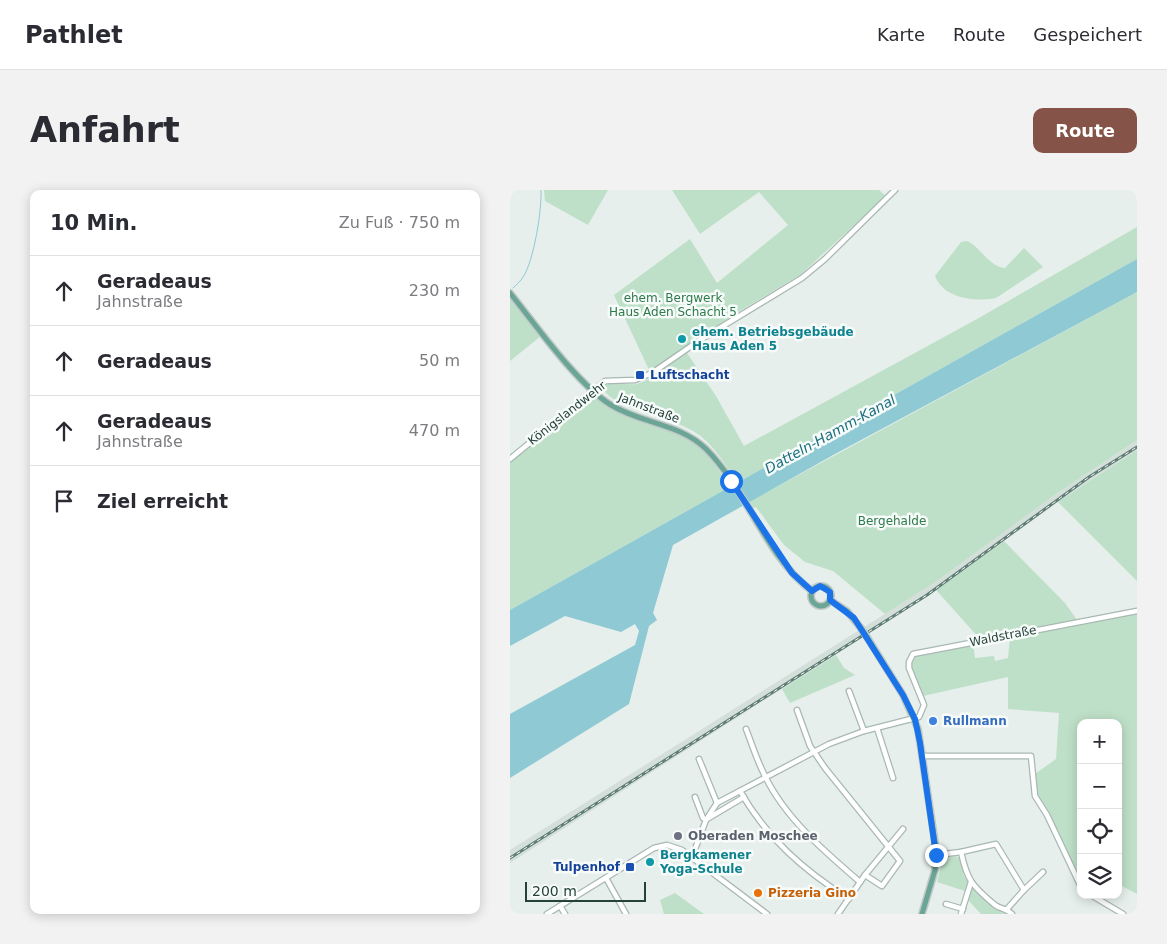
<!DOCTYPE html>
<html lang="de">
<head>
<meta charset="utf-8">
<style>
  body { margin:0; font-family:"DejaVu Sans",sans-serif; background:#f2f2f3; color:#2b2b33 }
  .controls { position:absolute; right:15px; bottom:15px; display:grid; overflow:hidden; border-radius:10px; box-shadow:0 2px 12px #0003 }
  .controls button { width:45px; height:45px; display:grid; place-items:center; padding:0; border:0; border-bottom:1px solid #e1e1e2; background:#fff; color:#2b2b33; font:25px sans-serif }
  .scale { position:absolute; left:15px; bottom:12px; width:121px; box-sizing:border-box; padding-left:5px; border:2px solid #24423a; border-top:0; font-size:14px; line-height:18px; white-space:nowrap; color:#24423a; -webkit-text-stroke:4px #f7fbf9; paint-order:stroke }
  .stop { position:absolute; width:15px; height:15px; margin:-11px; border:4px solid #1a73e8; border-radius:50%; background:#fff }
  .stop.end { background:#1a73e8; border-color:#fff; box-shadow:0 1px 5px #0008 }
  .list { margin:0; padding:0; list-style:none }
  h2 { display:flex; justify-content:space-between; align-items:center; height:65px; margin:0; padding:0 20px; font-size:21px }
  h2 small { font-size:16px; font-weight:400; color:#7c7c81 }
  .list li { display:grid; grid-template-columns:32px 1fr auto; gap:15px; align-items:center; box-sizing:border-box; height:70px; padding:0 20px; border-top:1px solid #e1e1e2 }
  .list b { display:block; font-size:19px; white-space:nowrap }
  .list p { margin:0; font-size:16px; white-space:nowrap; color:#7c7c81 }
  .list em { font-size:16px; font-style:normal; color:#7c7c81 }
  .icon { flex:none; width:28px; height:28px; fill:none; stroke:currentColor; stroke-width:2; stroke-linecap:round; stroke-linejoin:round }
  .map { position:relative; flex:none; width:627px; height:724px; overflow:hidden; border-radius:10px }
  header { display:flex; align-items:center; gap:30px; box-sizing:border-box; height:70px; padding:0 25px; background:#fff; border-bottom:1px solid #e1e1e2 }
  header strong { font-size:24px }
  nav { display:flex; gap:28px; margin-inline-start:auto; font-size:18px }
  .intro { display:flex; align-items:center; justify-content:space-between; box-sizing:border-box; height:120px; padding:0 30px }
  h1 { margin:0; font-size:35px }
  .button { padding:12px 22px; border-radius:10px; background:#855347; color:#fff; font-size:18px; font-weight:700 }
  main { display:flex; gap:30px; padding:0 30px }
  aside { flex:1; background:#fff; border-radius:10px; box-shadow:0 2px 12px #0003 }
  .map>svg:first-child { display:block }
  .built { fill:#d4dfda }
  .green { fill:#bfe0c8 }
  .water { fill:#8ec9d4 }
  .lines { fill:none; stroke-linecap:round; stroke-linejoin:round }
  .stream { stroke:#8ec9d4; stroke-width:1 }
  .minor-casing { stroke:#a8b8b2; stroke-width:7 }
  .major-casing { stroke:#c2cac8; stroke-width:8 }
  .minor { stroke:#fff; stroke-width:4.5 }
  .major { stroke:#6aa596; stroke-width:5 }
  .rail-casing { stroke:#5f7d75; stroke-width:3 }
  .rail { stroke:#f7fbf9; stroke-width:1; stroke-dasharray:4; stroke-linecap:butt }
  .major-bridge-casing { stroke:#c2cac8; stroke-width:8; stroke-linecap:butt }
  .major-bridge { stroke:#6aa596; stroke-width:5 }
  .route { stroke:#1a73e8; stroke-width:6 }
  .culture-dot { fill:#0f9aa8; stroke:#f7fbf9; stroke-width:2 }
  .transit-dot { fill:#1a4fb4; stroke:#f7fbf9; stroke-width:2 }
  .shop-dot { fill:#3f7fe0; stroke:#f7fbf9; stroke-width:2 }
  .worship-dot { fill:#6b7280; stroke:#f7fbf9; stroke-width:2 }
  .food-dot { fill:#e8710a; stroke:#f7fbf9; stroke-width:2 }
  .labels { text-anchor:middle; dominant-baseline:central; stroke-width:5; stroke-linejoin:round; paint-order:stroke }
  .park-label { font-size:12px; fill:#2d7a4b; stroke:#f7fbf9 }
  .culture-label { font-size:12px; font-weight:bold; fill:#0d838f; stroke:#f7fbf9; text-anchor:start }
  .transit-label { font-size:12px; font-weight:bold; fill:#164399; stroke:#f7fbf9; text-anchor:start }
  .street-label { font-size:12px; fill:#24423a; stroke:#f7fbf9 }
  .shop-label { font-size:12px; font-weight:bold; fill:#366cbe; stroke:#f7fbf9; text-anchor:start }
  .worship-label { font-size:12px; font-weight:bold; fill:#5b616d; stroke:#f7fbf9; text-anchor:start }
  .food-label { font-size:12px; font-weight:bold; fill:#c56008; stroke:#f7fbf9; text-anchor:start }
  .water-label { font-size:14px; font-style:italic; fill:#1c6f80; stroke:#f7fbf9 }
</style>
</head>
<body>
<header>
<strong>Pathlet</strong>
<nav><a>Karte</a><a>Route</a><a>Gespeichert</a></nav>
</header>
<div class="intro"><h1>Anfahrt</h1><a class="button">Route</a></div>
<main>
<aside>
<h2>10 Min.<small>Zu Fuß · 750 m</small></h2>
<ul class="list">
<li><svg class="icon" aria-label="ahead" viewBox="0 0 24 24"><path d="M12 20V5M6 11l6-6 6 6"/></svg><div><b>Geradeaus</b><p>Jahnstraße</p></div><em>230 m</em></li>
<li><svg class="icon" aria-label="ahead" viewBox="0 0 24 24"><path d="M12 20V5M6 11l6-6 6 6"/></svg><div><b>Geradeaus</b></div><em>50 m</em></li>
<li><svg class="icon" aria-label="ahead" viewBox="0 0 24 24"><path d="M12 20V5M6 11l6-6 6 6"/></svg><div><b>Geradeaus</b><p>Jahnstraße</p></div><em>470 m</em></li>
<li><svg class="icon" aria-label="arrive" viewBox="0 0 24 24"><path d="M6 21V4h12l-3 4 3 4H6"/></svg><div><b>Ziel erreicht</b></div></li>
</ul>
</aside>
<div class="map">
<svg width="627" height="724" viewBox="0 0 627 724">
  <rect width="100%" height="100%" fill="#e6efeb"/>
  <polygon class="built" points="627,250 627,260 548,312 426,400 0,673 0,660 424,393 516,324"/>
  <g class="green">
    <polygon points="34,0 98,0 78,35 35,11"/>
    <polygon points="162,0 369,0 376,6 290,85 225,124 140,182 104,105 180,49 207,93 278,35 249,2 190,44"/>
    <path d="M627,37V69L0,420V271L82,203C88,209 95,216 102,220C122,231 144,232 164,241C189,252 204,272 218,294L226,289C213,272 202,252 183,241C161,227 100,220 92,196C103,186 117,198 130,193C146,187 162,172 177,163L206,206L234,256L467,129Z"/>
    <path d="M457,51C471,57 479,77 495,78L514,58L533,77L486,108C465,112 434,109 425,86L451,52Z"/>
    <polygon points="627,102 627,250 543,306 424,393 375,424 323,381 295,372 274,355 246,317 238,321 233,315"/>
    <polygon points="0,109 31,146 0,171"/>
    <polygon points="627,260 627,391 548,312"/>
    <polygon points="494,351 555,413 567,430 469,448 426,400"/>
    <polygon points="627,424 627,704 608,694 608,533 571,533 571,697 526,604 525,584 546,569 549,523 498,519 498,487 413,506 401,475 407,465 463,453 465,468 484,466 485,471 498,468 500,447"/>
    <polygon points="326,465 334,478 345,485 280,513 272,499"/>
    <polygon points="445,666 450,668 454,686 458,692 455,701 427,692 433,668"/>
    <polygon points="460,699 465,699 487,719 499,724 471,724 458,710"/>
    <polygon points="165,703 194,724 154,724 150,710"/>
  </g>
  <polygon class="water" points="627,69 627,102 325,264 163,355 143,423 147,430 139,436 119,514 0,588 0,524 125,455 129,441 125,434 111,442 55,426 0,456 0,420"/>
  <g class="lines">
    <path class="stream" d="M3,98C6,95 11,91 13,87C24,71 32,19 31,0"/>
    <g class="minor-casing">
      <g id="minor">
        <polyline points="0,269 95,191 125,190 142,183 190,150 292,88 315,69 385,0"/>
        <polyline points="339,501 354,541"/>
        <polyline points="287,520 300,556 315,578 390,671 372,696 355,685"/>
        <polyline points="367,538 383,588"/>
        <path d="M236,539C242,554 247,571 255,586C275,628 315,662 350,692"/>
        <polyline points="412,566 521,566 525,606 537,625 571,697"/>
        <polyline points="189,569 207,613"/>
        <path d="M230,601C257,648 293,680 339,709"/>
        <polyline points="185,607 193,628 196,630"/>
        <polyline points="197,629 234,607"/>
        <polyline points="426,665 451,662"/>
        <polyline points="182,667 196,630 207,613 319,554 354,541 409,527 414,515 399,478 399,472 403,464 627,421"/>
        <polyline points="96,688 116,724"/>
        <polyline points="514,700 533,682"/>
        <polyline points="581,705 613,724"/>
        <polyline points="436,714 453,719"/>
        <polyline points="50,716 55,724"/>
        <path d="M497,719L514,700L486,654L451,662C457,690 462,696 485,715C490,719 496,718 502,724"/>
        <polyline points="37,724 144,658 157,655 172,660 257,724"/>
        <polyline points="328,724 355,685 393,639"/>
        <polyline points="451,724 461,692"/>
      </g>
    </g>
    <g class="major-casing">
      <g id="major">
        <path d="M0,103C26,135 67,194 101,215C132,234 169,233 196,259C237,300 256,367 302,401"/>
        <circle cx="311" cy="406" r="10"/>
        <polyline points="320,410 337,421 350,437"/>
        <polyline points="357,447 393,505 408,539 426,659 425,680 412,724"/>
      </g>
    </g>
    <use href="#minor" class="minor"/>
    <use href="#major" class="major"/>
    <g class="rail-casing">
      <polyline id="rail" points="0,668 417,405 579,287 627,257"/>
    </g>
    <use href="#rail" class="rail"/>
    <g class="major-bridge-casing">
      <polyline id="major-bridge" points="350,437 357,447"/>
    </g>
    <use href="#major-bridge" class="major-bridge"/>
  </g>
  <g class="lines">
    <polyline class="route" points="221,291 282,383 302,401 310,396 320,402 320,410 344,428 393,505 405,529 410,553 426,665"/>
  </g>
  <g class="culture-dot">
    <circle cx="172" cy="149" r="5"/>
    <circle cx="140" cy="672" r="5"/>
  </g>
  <g class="transit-dot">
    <rect x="125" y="180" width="10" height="10" rx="2.5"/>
    <rect x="115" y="672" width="10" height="10" rx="2.5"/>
  </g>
  <circle class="shop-dot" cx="423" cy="531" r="5"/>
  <circle class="worship-dot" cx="168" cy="646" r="5"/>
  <circle class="food-dot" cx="248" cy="703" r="5"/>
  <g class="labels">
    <g class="park-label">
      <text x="163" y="108">ehem. Bergwerk<tspan x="163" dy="14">Haus Aden Schacht 5</tspan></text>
      <text x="382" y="331">Bergehalde</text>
    </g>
    <g class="culture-label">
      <text x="182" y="142">ehem. Betriebsgebäude<tspan x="182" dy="14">Haus Aden 5</tspan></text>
      <text x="150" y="665">Bergkamener<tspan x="150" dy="14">Yoga-Schule</tspan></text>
    </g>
    <g class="transit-label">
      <text x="140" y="185">Luftschacht</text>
      <text x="110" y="677" text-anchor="end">Tulpenhof</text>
    </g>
    <g class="street-label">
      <text transform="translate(139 218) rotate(21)">Jahnstraße</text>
      <text transform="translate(57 223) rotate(-38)">Königslandwehr</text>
      <text transform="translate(493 446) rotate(-11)">Waldstraße</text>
    </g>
    <g class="shop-label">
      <text x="433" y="531">Rullmann</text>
    </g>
    <g class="worship-label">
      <text x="178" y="646">Oberaden Moschee</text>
    </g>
    <g class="food-label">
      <text x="258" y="703">Pizzeria Gino</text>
    </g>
    <g class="water-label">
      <text transform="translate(320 244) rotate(-29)">Datteln-Hamm-Kanal</text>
    </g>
  </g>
</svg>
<div class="controls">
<button>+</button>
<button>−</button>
<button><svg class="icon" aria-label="locate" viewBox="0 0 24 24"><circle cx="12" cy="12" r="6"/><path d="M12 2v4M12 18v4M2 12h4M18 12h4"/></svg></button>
<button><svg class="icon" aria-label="layers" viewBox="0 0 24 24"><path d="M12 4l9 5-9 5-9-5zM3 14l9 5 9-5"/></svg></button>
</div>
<div class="scale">200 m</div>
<div class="stop" style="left:221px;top:291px"></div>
<div class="stop end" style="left:426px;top:665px"></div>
</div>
</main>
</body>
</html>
